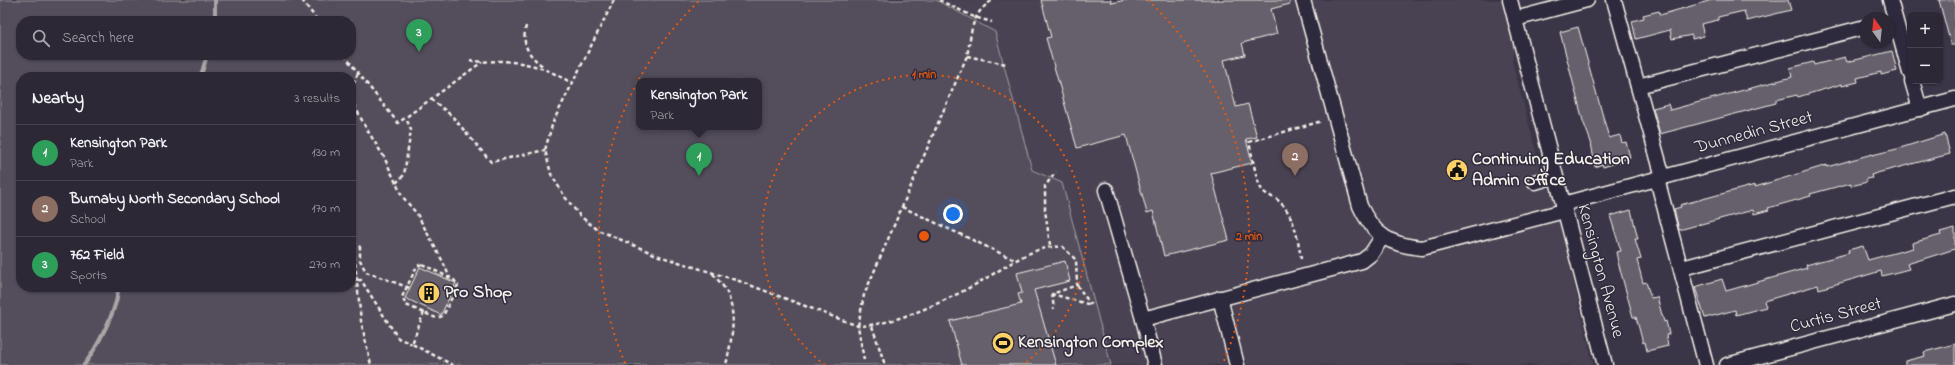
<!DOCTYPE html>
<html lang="en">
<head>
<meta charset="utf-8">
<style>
  body { margin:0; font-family:"Indie Flower",sans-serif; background:#383441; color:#f1f3f6 }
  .controls { position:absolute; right:12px; top:12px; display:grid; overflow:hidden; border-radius:8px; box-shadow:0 1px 3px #0004 }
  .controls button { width:36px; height:36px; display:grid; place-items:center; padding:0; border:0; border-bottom:1px solid #484450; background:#2c2835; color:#f1f3f6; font:20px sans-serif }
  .compass { position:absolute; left:1859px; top:12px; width:36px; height:36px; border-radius:50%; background:#2c2835; box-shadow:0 1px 3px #0004; rotate:345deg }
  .you { position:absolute; left:953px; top:214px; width:14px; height:14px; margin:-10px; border:3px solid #fff; border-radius:50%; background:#1a73e8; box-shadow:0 0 0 6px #1a73e833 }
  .badge { display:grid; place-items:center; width:26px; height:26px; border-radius:50%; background:#1a73e8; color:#fff; font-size:13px; font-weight:700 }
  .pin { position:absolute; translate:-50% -33px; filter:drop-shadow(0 1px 2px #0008) }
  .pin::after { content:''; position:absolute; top:21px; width:14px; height:12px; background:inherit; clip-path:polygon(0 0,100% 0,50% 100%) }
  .popup { position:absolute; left:636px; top:78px; width:126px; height:52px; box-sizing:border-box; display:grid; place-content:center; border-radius:8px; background:#2c2835; filter:drop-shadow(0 1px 3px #0005); font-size:13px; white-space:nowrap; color:#a6a6ad }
  .popup b { font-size:15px; color:#f1f3f6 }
  .popup::after { content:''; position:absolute; left:50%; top:100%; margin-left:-8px; border:8px solid transparent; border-top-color:#2c2835 }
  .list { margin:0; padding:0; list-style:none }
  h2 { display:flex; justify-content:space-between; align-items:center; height:52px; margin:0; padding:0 16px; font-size:17px }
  h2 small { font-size:13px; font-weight:400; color:#a6a6ad }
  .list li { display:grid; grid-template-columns:26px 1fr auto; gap:12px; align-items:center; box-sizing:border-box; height:56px; padding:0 16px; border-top:1px solid #484450 }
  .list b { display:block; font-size:15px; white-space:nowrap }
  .list p { margin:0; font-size:13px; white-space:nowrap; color:#a6a6ad }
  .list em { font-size:13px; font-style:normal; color:#a6a6ad }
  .icon { flex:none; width:22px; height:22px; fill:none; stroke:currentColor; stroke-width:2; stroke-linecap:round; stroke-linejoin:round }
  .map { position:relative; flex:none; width:1955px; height:365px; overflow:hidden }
  .search { position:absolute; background:#2c2835; box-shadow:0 1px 3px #0004; left:16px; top:16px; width:340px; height:44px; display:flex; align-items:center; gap:10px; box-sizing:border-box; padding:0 14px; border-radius:16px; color:#a6a6ad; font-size:15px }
  .panel { position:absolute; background:#2c2835; box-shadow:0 1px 3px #0004; left:16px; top:72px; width:340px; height:220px; border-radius:16px }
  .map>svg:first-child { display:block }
  .built { fill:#484352 }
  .green { fill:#534e5c; stroke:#a4a0a2; fill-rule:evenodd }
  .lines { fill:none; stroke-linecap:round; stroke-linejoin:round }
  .stream { stroke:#aaa6a7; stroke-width:4 }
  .building { fill:#65616c; stroke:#f4f1e8 }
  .minor-casing { stroke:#f4f1e8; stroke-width:17 }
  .path { stroke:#f4f1e8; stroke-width:2.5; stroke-dasharray:4 3; stroke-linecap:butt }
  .minor { stroke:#2f2a3d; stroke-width:14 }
  .ring { fill:none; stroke:#e8590c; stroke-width:2; stroke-dasharray:2 4 }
  .labels { text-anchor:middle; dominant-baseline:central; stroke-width:3; stroke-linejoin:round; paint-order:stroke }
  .street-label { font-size:18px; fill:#f4f1e8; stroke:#2f2a3d }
  .poi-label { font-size:18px; font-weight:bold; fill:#f4f1e8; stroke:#2f2a3d; text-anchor:start }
  .centre { fill:#e8590c; stroke:#2f2a3d; stroke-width:2 }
  .ring-label { font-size:12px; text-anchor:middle; font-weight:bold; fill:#e8590c; stroke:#2f2a3d; stroke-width:3; stroke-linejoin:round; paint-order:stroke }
</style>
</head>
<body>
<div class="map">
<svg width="1955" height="365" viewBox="0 0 1955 365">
  <rect width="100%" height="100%" fill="#3b3647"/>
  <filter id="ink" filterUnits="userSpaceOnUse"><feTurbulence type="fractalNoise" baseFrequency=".025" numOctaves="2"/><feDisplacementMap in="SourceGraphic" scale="8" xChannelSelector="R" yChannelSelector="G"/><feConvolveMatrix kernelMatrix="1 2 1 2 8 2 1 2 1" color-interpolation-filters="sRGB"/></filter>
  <g filter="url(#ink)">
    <polygon class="built" points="936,0 1501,0 1514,49 1512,61 1545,185 1551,191 1560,225 1593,365 1111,365 1062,183 1032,170 995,32"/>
    <path class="green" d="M0,0H936L995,32L1032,170L1062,183L1111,365H0ZM21,21H351V55H21ZM21,77H351V287H21ZM639,81H759V127H639Z"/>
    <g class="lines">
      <g class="stream">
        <polyline points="215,21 215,0"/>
        <polyline points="199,77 202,72 207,55"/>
        <path d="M84,365C96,349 119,307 118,287"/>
      </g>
    </g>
    <g class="building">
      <polygon points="1041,0 1111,0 1112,3 1125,0 1290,0 1290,4 1271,9 1277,34 1242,43 1245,55 1224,60 1236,107 1248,104 1257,137 1246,139 1252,163 1211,173 1229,240 1164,256 1153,211 1147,213 1126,135 1077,148 1046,38 1051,37"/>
      <polygon points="1712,0 1788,0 1791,10 1747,21 1744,11 1718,17 1718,20 1701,24 1704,36 1692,39 1692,35 1672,39 1670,30 1636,39 1632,21 1644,18 1643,15 1659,11 1660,15"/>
      <polygon points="1939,0 1955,0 1955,45 1951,45"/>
      <polygon points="1578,27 1609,138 1620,135 1622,143 1626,142 1630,157 1620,161 1620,162 1603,167 1602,164 1595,167 1591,142 1583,121 1560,32"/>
      <polygon points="1892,51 1897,71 1881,75 1881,72 1857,78 1858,82 1842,86 1842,84 1798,97 1797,95 1776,100 1776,103 1660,134 1653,108 1668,104 1670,110 1792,77 1790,68 1813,62 1814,65 1845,57 1847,62"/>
      <polygon points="1945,134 1950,154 1877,173 1871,175 1872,178 1866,179 1867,182 1851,186 1851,183 1810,194 1811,196 1768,208 1769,210 1754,214 1753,210 1679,230 1674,209 1681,207 1680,205 1755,185 1755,187 1827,165 1827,167 1872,154 1872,155 1897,149"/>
      <polygon points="1631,210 1638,239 1635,239 1641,259 1637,260 1643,283 1646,282 1651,298 1657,297 1664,322 1666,321 1669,334 1666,335 1668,346 1647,351 1645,342 1643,343 1636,317 1633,317 1618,262 1616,252 1621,251 1610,216"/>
      <polygon points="1955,228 1955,249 1907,264 1909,269 1882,276 1881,271 1819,289 1818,285 1764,301 1766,307 1736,315 1735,310 1705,318 1695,287 1722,279 1726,291 1807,268 1806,265 1849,253 1848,250 1863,246 1868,260 1913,248 1912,243 1941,235 1940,232"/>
      <polygon points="1065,261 1070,281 1034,290 1056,365 962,365 950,321 1021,304 1018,294 1022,293 1017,273"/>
      <polygon points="420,267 456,283 441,315 405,298"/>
      <polygon points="1955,344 1955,365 1905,365 1905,361 1925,356 1924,352"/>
    </g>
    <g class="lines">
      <g class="minor-casing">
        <g id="minor">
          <path d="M1303,0L1360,206C1374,236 1390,245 1422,248L1564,211"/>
          <polyline points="1510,0 1605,365"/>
          <polyline points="1614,0 1663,177"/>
          <polyline points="1890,0 1910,73"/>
          <polyline points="1515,19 1587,0"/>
          <polyline points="1912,81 1920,109"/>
          <polyline points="1638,86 1865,27"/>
          <polyline points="1657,179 1706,365"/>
          <polyline points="1535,182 1555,176"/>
          <polyline points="1106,190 1143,319 1362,261 1371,254 1383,236"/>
          <polyline points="1563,204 1955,99"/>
          <polyline points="1682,268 1955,196"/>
          <polyline points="1220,298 1237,365"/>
          <polyline points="1143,319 1155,365"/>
          <polyline points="1727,365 1955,304"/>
        </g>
      </g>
      <g class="path">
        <polyline points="302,0 318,21"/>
        <path d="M614,0L553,122L545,150L551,174L565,197L580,216L598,230L659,256L739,281L858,326C893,326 953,298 983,280C1008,266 1034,244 1063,247L1076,260L1077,285L1052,294L1091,305"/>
        <polyline points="939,0 974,17 992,22"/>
        <path d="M526,26C521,45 529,56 544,67"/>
        <polyline points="344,55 398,123 482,62"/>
        <polyline points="967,56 1006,64"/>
        <path d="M470,60C480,63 491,61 501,61C532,63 545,68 572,83"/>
        <polyline points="351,90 358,73"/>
        <polyline points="351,99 366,128 384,157 402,196 417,214 442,260 450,278"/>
        <polyline points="431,99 452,116 491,162 545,150"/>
        <polyline points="396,183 404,175 411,130 406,118"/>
        <polyline points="902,207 1015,260"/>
        <polyline points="353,242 361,321 371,365"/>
        <polyline points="353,242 360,247 360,260 366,272 410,288"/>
        <polyline points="1050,245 1045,210 1045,186 1056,172"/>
        <path d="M1301,259C1298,239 1295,217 1280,202C1275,197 1267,196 1262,190C1256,181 1252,154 1249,142L1322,121"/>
        <polygon points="422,264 454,280 458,285 443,316 436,318 406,305 402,297 417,266"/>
        <path d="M713,274C717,279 723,285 726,291C738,314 731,342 726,365"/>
        <polyline points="358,280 361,280 398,338 412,344"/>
        <polyline points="1077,285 1091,305"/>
        <polyline points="1052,294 1054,309"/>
        <polyline points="424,312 412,344 453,365"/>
        <polyline points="872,326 885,365"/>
        <path d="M864,360L858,326L864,295L967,56C972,32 970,14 993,0"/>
      </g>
      <use href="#minor" class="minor"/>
    </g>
  </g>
  <g class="ring">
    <path d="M825 365A162 162 0 1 1 1023 365"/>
    <path d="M625 363A325 325 0 0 1 700 0M1148 0A325 325 0 0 1 1223 363"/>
  </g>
  <defs>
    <g id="civic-disc" transform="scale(1.15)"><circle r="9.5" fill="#ffd166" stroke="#2f2a3d"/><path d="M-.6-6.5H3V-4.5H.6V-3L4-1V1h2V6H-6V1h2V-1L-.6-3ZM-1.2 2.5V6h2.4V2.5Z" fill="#111"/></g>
    <g id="building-disc" transform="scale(1.15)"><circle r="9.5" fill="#ffd166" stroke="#2f2a3d"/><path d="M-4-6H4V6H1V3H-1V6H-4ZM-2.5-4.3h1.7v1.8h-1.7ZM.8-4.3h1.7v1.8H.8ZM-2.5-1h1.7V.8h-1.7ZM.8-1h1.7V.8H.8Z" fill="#111"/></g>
    <g id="stadium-disc" transform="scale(1.15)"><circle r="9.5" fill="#ffd166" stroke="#2f2a3d"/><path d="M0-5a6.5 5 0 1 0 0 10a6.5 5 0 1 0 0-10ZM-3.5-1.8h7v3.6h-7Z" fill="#111"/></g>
  </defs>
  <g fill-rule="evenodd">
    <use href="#civic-disc" x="1457" y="170"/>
    <use href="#building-disc" x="429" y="293"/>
    <use href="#stadium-disc" x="1003" y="343"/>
  </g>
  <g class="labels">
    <g class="street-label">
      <text transform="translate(1754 133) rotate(-15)">Dunnedin Street</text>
      <text transform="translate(1600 271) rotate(75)">Kensington Avenue</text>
      <text transform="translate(1836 316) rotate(-15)">Curtis Street</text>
    </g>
    <g class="poi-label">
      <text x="1472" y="160">Continuing Education<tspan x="1472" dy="21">Admin Office</tspan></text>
      <text x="444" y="293">Pro Shop</text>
      <text x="1018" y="343">Kensington Complex</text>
    </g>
  </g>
  <circle cx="924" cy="236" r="6" class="centre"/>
  <g class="ring-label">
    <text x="924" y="78">1 min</text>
    <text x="1249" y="240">2 min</text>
  </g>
</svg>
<div class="controls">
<button>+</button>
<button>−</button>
</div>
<svg class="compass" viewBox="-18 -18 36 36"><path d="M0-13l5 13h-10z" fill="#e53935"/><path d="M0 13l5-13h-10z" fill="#a6a6ad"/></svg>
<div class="you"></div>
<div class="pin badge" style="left:699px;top:176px;background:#2e9e5b">1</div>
<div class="popup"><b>Kensington Park</b>Park</div>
<div class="pin badge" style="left:1295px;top:176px;background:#8d6e63">2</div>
<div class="pin badge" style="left:419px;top:52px;background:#2e9e5b">3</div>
<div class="search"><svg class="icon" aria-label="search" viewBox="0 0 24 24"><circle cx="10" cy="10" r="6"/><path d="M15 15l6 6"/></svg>Search here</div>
<section class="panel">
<h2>Nearby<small>3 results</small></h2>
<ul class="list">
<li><span class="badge" style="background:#2e9e5b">1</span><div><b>Kensington Park</b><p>Park</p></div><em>130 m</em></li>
<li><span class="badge" style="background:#8d6e63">2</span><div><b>Burnaby North Secondary School</b><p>School</p></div><em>170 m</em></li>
<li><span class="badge" style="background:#2e9e5b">3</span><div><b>762 Field</b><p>Sports</p></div><em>270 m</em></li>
</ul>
</section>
</div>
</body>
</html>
